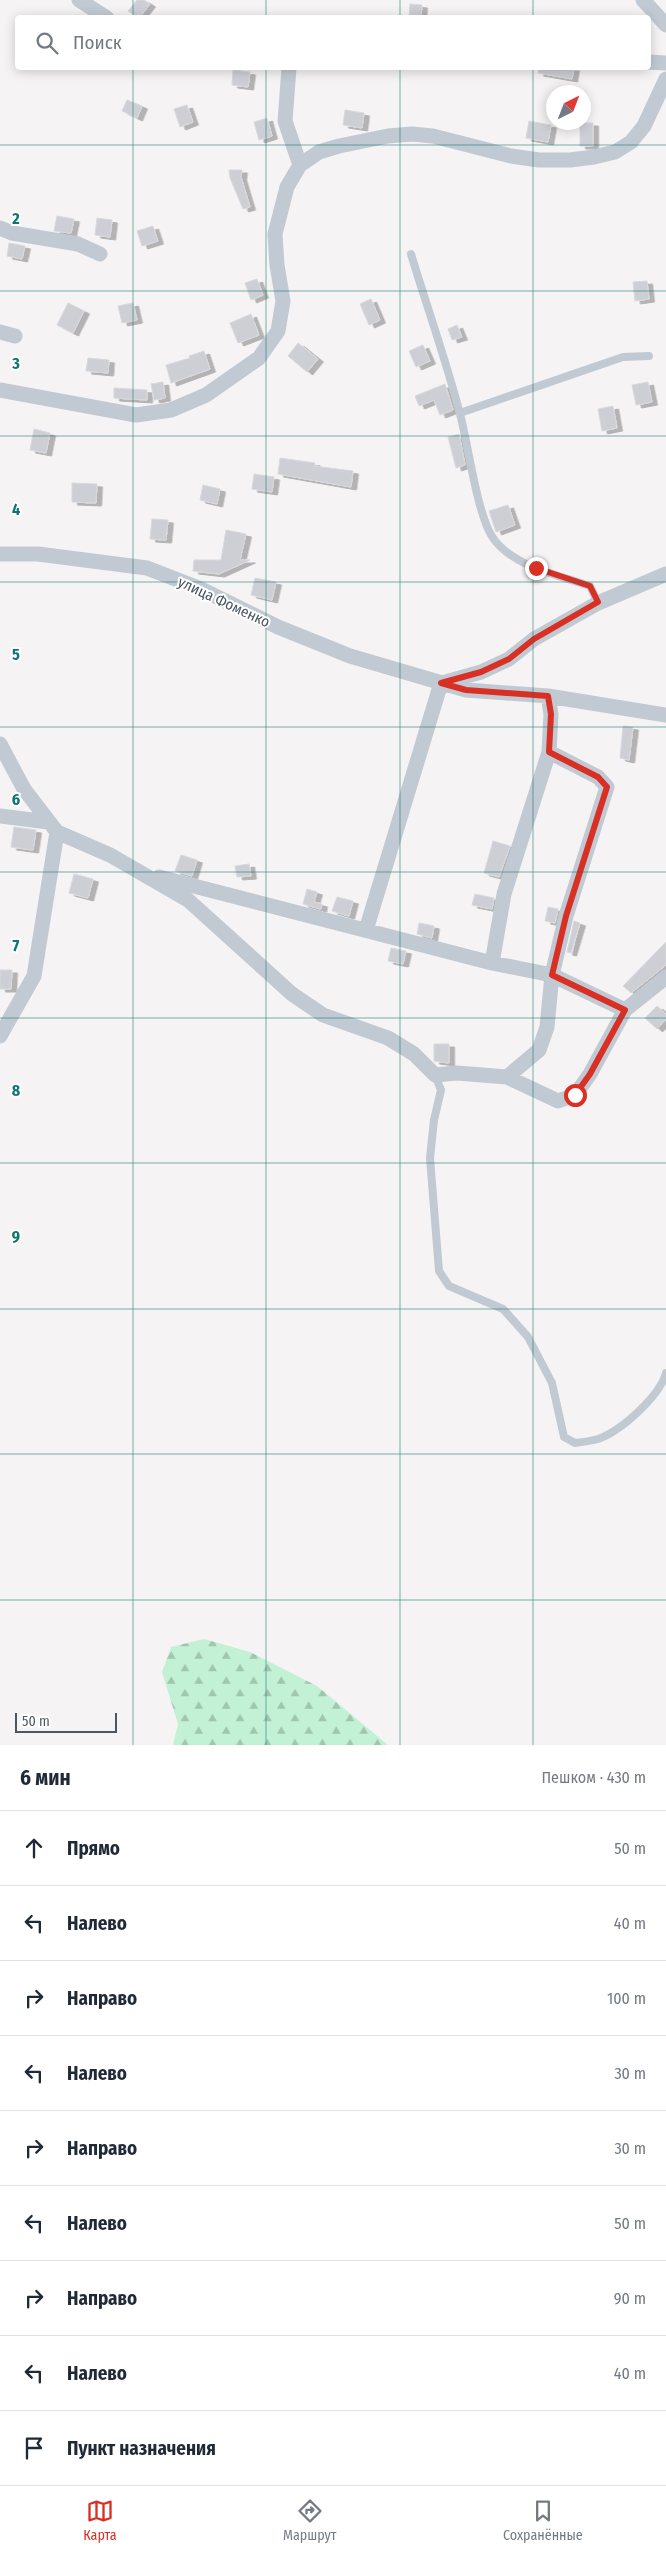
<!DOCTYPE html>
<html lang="ru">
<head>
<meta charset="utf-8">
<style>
  :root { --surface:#fff; --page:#f6f6f7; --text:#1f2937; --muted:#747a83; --line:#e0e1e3; --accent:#d93025 }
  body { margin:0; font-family:"Fira Sans Condensed",sans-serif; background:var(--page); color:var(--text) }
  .compass { position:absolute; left:546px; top:85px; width:45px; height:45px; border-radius:50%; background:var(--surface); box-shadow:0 2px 12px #0003; rotate:42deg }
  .scale { position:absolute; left:15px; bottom:12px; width:102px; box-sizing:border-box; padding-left:5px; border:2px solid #4a5661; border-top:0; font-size:14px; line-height:18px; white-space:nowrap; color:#4a5661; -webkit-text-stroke:4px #fff; paint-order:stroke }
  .stop { position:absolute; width:15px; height:15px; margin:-11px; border:4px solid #d93025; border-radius:50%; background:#fff }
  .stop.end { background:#d93025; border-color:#fff; box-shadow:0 1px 5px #0008 }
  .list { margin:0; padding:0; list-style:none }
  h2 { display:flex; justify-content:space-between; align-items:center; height:65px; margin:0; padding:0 20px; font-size:21px }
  h2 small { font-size:16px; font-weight:400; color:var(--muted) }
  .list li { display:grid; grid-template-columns:32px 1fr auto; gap:15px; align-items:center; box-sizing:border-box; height:75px; padding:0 20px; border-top:1px solid var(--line) }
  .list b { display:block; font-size:19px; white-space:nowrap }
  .list em { font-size:16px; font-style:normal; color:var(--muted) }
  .icon { flex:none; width:28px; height:28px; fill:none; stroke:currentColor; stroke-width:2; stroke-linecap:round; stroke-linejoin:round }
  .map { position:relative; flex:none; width:666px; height:1745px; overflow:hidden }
  .search { position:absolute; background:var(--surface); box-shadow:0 2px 12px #0003; left:15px; right:15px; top:15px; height:55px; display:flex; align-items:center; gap:12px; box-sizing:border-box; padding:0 18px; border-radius:5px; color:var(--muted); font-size:19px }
  .sheet { height:740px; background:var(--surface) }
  nav { display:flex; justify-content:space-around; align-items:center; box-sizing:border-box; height:70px; border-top:1px solid var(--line); background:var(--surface); font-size:14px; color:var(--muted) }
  nav a { display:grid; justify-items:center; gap:2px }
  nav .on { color:var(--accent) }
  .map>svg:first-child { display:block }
  .forest { fill:url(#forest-firs) }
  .building { fill:#cdcfd5; stroke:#d7d9de; filter:url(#shadow) }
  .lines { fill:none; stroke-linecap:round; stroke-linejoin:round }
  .service { stroke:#c1cad2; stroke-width:8 }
  .minor { stroke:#c1cad2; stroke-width:15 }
  .route { stroke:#d93025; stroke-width:6 }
  .grid { fill:none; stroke:#0f766e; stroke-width:1; stroke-opacity:0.55 }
  .labels { text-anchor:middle; stroke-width:4; stroke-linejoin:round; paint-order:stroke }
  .street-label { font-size:15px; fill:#4a5661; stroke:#fff }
  .grid-label { font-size:16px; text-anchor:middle; font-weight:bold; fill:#0f766e; stroke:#fff; stroke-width:4; stroke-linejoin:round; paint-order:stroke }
</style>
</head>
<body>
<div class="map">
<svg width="666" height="1745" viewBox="0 0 666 1745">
  <defs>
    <pattern id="forest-firs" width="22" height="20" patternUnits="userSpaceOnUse" patternTransform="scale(1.25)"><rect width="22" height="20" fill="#c3f1d5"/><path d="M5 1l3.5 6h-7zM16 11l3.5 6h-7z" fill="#a0c6b0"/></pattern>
    <filter id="shadow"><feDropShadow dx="5.5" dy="3" stdDeviation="0" flood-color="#0004"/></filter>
  </defs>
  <rect width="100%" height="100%" fill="#f5f3f3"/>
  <!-- forest -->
  <path class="forest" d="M204,1639L250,1652L317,1686L388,1745H173L178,1724L162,1672L171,1647Z"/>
  <!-- building -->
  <path class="building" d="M137,0H144L150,4L139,18L128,11Z
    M410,4L422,5L421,18L409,17Z
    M539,68H574L572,79L538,73Z
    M233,70L250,72L248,87L232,85Z
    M127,100L142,106L137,118L122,111Z
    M187,105L193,122L180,127L174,109Z
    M345,110L364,113L362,128L343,125Z
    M267,118L272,136L259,140L254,122Z
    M529,121L551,125L548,142L526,138Z
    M580,123H593V146H580Z
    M229,170H242L241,177L250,207L243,209L230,178Z
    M57,216L74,219L71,233L54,231Z
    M97,218L112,220L110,237L95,235Z
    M153,226L158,241L142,246L137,231Z
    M9,243L25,246L22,259L7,256Z
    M257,279L263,295L251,300L245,283Z
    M647,281L649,299L635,301L633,282Z
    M371,299L380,320L369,325L360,304Z
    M68,303L84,311L73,333L57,325Z
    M133,303L137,320L122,323L118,306Z
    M251,314L259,335L238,343L230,323Z
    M457,325L462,337L452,340L448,329Z
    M298,343L318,359L307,372L288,356Z
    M423,345L430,361L416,367L409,351Z
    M204,351L210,369L171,383L166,365L190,358L189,356Z
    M88,358L109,360L108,373L86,371Z
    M163,382L165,398L154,400L151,384Z
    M648,382L652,402L636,405L632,385Z
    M445,384L453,410L440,415L434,400L419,406L415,396Z
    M114,388L147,390V400L114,398Z
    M613,406L617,428L602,431L598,409Z
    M34,429L50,433L46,453L30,450Z
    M459,434L465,465L456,468L448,437Z
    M280,458L315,463L314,466L353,471L351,487L278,474Z
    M254,474L274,477L272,492L252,489Z
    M72,483L97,484L96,503L72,502Z
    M203,485L220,489L217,504L200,500Z
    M508,505L515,525L496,532L489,511Z
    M152,519L168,520L166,540L150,539Z
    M226,530L246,534L240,560H250L219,574L193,571L194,560H221Z
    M255,578L276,582L272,600L251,595Z
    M623,726L633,727L629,760L620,758Z
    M14,827L36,830L33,850L11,847Z
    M493,841L510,846L499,877L484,873Z
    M181,855L197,860L192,876L175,871Z
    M249,864L251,876L237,877L235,866Z
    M74,874L93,879L88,898L69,893Z
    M307,889L317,892L314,902L322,904L321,909L303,904Z
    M475,894L494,898L492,909L472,905Z
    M337,897L353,901L349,916L332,911Z
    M548,907L558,909L555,923L545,921Z
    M574,921L580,923L571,953L567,952Z
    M419,923L434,926L432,938L417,934Z
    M666,942V965L631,993L623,986Z
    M391,948L406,951L403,964L388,961Z
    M0,970H12L11,989H0Z
    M657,1006L666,1014V1020L657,1029L645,1018Z
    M434,1044H449V1063L434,1061Z"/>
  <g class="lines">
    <!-- service -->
    <path class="service" d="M411,254C427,307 446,360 460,414C468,443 477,515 493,538C513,567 559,575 590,586L598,603
      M460,413L623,357L649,356
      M435,1075L441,1090L434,1120L430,1158L439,1271L449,1286L503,1309L528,1337L552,1383L564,1437L575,1443C583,1442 591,1441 598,1439C621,1431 660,1396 666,1373"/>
    <!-- minor -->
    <path class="minor" d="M79,0L107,18
      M643,0L666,25
      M648,62L666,63
      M289,68L285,121L300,165
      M0,228L12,233L78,244L100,254
      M0,332L15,336
      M0,390L136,415L171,410L206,395L259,358L278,331L283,301L277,265L275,234L287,187L300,165L319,152L339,146L388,136L412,134L433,136L511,156L539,160H570L594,157L615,152L631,142L644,126L666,79
      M0,554H38L147,568L201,589L278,627L350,656L466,690L548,696L666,715
      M442,683L481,672L509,659L534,639L598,603L666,574
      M0,744L24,789L57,832L34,976L0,1036
      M0,816L48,822
      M57,832L110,855L188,900L292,994L323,1015L388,1038L414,1054L435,1075L457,1073L507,1077L558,1101L575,1095L590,1074L625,1010L666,977
      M159,877L492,963L552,975L625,1010
      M366,930L441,683
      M492,963L504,894L549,752L551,714L548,696
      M507,1077L539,1050L547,1027L552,975L566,916L607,787L598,777L549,752"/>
  </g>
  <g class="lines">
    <!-- route -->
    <path class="route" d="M536,568L590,586L598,602L534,639L509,659L481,672L441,683L466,690L548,696L551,714L549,752L598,777L607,787L566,916L552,975L625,1010L590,1074L575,1095"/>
  </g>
  <!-- grid -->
  <path class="grid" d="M133,0V18M266,0V18M400,0V18M533,0V18M133,68V1745M266,68V1745M400,68V1745M533,68V1745M0,145H666M0,291H666M0,436H666M0,582H666M0,727H666M0,872H666M0,1018H666M0,1163H666M0,1309H666M0,1454H666M0,1600H666"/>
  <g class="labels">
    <!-- street labels -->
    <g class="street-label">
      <text transform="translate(224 602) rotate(25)" y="5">улица Фоменко</text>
    </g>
  </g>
  <g class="grid-label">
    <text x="16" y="224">2</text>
    <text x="16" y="369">3</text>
    <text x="16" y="515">4</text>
    <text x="16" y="660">5</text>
    <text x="16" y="805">6</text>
    <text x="16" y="951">7</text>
    <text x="16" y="1096">8</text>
    <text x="16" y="1242">9</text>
  </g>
</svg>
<svg class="compass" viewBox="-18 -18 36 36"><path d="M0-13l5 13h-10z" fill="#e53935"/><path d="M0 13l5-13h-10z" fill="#747a83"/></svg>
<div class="scale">50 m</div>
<div class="stop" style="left:575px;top:1095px"></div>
<div class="stop end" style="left:536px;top:568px"></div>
<div class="search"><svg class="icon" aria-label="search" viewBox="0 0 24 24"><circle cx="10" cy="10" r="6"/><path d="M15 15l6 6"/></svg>Поиск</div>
</div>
<section class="sheet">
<h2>6 мин<small>Пешком · 430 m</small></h2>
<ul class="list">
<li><svg class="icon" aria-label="ahead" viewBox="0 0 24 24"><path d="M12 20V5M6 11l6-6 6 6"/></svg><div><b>Прямо</b></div><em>50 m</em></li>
<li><svg class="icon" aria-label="left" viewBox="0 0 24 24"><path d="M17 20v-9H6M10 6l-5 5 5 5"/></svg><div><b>Налево</b></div><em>40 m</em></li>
<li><svg class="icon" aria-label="right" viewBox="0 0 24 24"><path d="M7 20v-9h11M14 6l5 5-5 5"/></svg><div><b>Направо</b></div><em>100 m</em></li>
<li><svg class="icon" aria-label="left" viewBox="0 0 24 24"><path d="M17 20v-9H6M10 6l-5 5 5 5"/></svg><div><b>Налево</b></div><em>30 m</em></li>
<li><svg class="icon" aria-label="right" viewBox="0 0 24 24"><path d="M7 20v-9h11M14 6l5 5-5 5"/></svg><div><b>Направо</b></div><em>30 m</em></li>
<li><svg class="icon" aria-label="left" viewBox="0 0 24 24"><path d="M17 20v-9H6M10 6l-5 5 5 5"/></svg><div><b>Налево</b></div><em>50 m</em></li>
<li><svg class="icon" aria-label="right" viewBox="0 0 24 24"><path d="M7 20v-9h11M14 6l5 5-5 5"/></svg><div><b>Направо</b></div><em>90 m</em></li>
<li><svg class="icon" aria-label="left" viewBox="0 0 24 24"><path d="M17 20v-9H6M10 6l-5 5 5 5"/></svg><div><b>Налево</b></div><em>40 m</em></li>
<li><svg class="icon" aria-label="arrive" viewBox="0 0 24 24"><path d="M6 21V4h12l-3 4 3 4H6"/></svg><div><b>Пункт назначения</b></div></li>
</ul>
</section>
<nav>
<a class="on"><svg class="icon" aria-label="map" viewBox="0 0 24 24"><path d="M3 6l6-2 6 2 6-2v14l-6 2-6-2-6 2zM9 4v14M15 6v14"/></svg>Карта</a>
<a><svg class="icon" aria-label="directions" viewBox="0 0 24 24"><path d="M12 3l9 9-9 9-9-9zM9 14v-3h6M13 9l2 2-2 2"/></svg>Маршрут</a>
<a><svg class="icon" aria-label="saved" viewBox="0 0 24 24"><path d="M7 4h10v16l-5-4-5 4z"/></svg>Сохранённые</a>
</nav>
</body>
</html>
